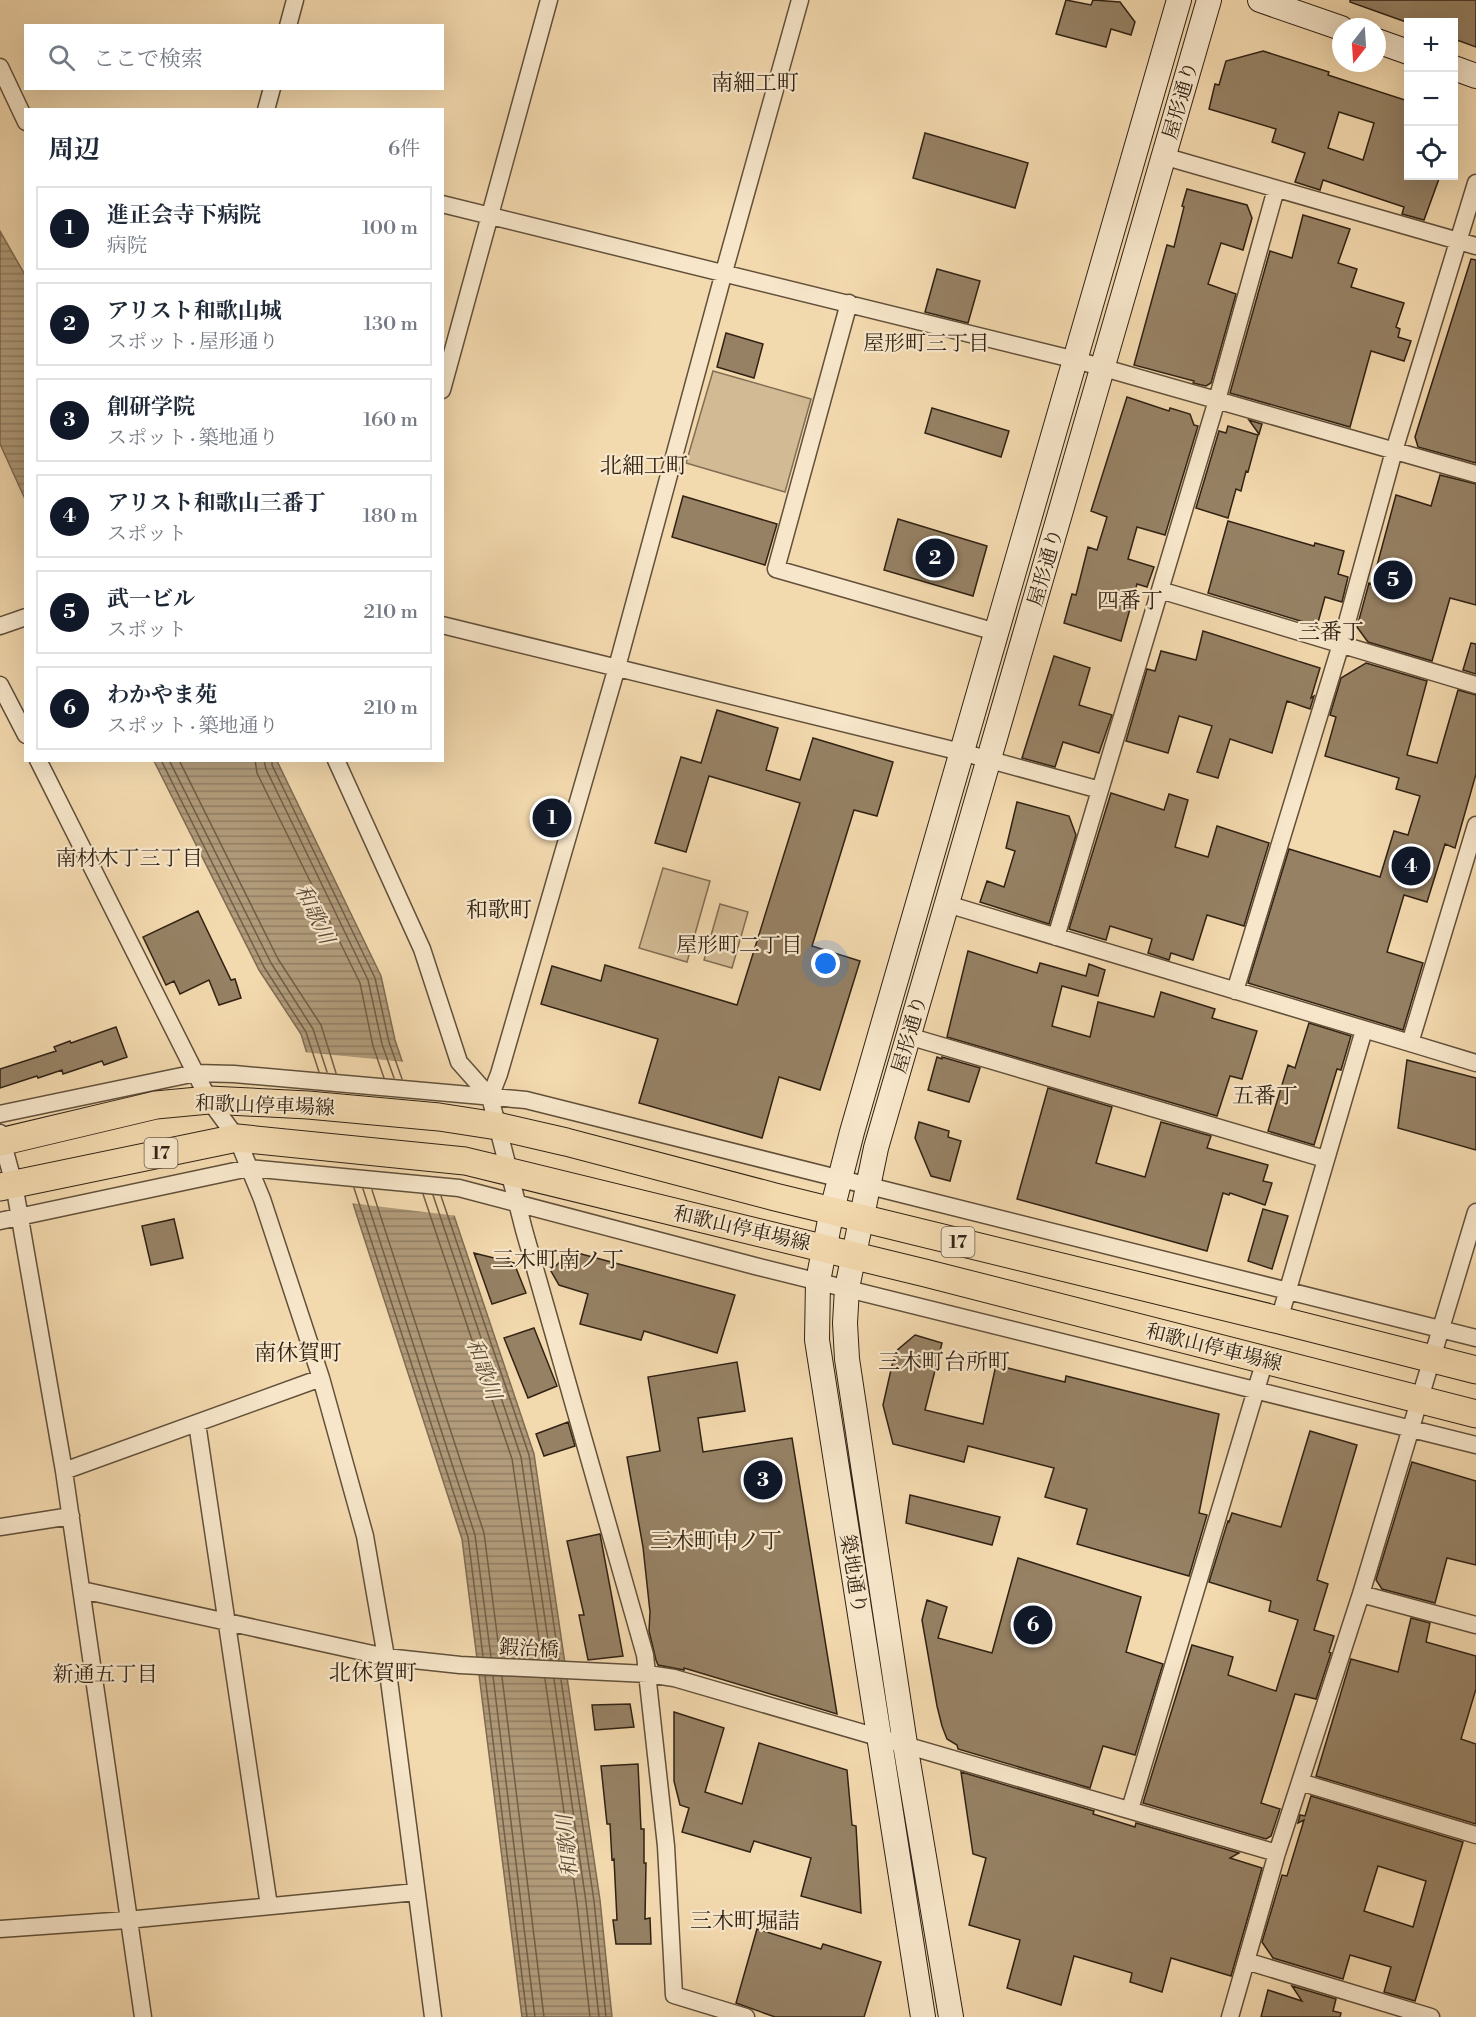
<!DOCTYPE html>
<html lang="ja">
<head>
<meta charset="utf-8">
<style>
  :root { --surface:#fff; --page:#f2f2f3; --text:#1f2937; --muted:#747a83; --line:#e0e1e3; --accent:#111827 }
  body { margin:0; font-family:"Libre Bodoni","Noto Serif JP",serif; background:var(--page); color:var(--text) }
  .controls { position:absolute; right:18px; top:18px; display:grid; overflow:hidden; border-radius:0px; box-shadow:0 6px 24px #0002 }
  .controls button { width:54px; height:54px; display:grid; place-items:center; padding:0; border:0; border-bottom:2px solid var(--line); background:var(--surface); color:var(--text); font:30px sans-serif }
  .compass { position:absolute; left:1332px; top:18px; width:54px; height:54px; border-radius:50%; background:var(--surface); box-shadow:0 6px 24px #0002; rotate:197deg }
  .you { position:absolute; left:826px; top:964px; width:21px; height:21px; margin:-15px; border:4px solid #fff; border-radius:50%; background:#1a73e8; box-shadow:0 0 0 9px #1a73e833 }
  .badge { display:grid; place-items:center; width:39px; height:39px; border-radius:50%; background:var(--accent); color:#fff; font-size:20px; font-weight:700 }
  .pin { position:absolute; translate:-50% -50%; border:3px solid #fff; box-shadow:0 2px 6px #0006 }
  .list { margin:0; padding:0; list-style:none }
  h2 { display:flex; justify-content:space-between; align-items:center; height:78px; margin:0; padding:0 24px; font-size:26px }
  h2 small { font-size:20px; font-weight:400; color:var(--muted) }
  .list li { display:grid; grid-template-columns:39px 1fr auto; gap:18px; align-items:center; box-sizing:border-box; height:84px; margin:0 12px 12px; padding:0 12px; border:2px solid var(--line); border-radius:0px }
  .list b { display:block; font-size:22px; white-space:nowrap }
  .list p { margin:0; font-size:20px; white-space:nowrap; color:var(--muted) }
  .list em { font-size:20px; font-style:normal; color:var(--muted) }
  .icon { flex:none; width:33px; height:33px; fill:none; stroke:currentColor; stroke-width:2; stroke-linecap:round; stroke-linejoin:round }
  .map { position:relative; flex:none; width:1476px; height:2017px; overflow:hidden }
  .search { position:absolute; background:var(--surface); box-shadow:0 6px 24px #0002; left:24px; top:24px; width:420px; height:66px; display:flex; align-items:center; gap:15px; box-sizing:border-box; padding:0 21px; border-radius:0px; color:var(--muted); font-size:22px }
  .panel { position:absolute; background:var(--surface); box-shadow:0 6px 24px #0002; left:24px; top:108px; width:420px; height:654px; border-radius:0px }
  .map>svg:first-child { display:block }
  .grass { fill:#d2ba94; stroke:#826e54; stroke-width:1.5 }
  .water { fill:url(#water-rules); stroke:#7e6b51; stroke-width:1.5 }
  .pier { fill:#f3d9ae }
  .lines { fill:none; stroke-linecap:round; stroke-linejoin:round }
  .shore { stroke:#715e47; stroke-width:1.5 }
  .building { fill:#968164; stroke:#312214; stroke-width:1.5; fill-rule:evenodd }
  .street-casing { stroke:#62503a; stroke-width:19 }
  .secondary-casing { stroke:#312214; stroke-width:26 }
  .primary-casing { stroke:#312214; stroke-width:29 }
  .street { stroke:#f7e6ca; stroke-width:16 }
  .secondary { stroke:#f7e6ca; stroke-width:24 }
  .primary { stroke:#f3d9ae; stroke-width:27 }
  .labels { text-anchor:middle; stroke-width:4.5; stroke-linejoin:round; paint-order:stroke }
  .shield { fill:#f7e6ca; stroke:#6c5d4b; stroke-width:1.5 }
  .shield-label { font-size:18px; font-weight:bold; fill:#312214 }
  .street-label { font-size:20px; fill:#312214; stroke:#f7e6ca }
  .neighbourhood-label { font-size:21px; fill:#312214; stroke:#f7e6ca }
  .water-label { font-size:21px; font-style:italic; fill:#5e4c38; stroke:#f7e6ca }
  .quarter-label { font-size:22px; fill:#312214; stroke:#f7e6ca }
</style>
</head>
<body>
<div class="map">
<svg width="1476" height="2017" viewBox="0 0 1476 2017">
  <defs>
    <pattern id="water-rules" width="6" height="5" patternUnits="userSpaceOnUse" patternTransform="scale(1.5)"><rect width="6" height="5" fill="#b19b7a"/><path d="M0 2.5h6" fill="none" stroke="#917e63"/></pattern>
  </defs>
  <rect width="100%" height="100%" fill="#f3d9ae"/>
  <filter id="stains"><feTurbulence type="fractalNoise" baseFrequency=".00333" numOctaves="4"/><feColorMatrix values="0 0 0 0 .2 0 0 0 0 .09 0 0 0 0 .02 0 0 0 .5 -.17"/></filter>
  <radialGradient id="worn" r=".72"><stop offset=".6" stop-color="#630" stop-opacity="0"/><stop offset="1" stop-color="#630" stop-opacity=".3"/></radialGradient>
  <!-- grass -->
  <path class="grass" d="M713,371L811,399L785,492L686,463Z
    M663,868L710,881L687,962L639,948Z
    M720,904L748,912L732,968L704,960Z"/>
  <!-- water -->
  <path class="water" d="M0,231L25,275V499L0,444Z
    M154,761H277L381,976L395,1040L534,1454L600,1900L612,2017H522L462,1539L357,1216L301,1034L259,970Z"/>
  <!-- pier -->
  <path class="pier" d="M303,1052L406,1062L458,1216L350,1203Z"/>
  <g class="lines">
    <!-- shore -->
    <path class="shore" d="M161,760L264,967L306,1032L319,1072
      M169,760L271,963L313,1029L327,1072
      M179,760L278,959L321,1025L336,1073
      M255,760L257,773L360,983L373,1046L384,1078
      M264,760L266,769L368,980L382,1044L394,1078
      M272,760V765L375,978L389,1042L402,1079
      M354,1188L468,1537L483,1656
      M363,1189L475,1535L491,1657
      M372,1190L484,1533L500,1657
      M423,1194L512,1459L542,1659
      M433,1195L521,1457L551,1660
      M441,1196L529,1455L559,1660
      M485,1676L527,2017
      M493,1676L535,2017
      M502,1677L544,2017
      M545,1679L577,1903L590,2017
      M554,1679L586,1902L599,2017
      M561,1680L594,1901L606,2017"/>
  </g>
  <!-- building -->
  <path class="building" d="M1066,0L1091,5L1093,0L1120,2L1135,22L1131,35L1111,29L1106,47L1056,34Z
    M1350,0H1476V47L1454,39V22H1406L1350,2Z
    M1263,51L1329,72L1328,75L1408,101V176H1440L1424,220L1402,214L1404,207L1323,180L1320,190L1295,182L1305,153L1272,142L1276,129L1209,109L1215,84L1219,85L1226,61ZM1339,112L1374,123L1363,160L1328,148Z
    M925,133L1028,163L1015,208L913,178Z
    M1187,189L1247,205L1252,218L1243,250L1221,243L1208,284L1236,294L1211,383L1206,386L1193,383L1194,381L1134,365L1167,245L1174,247L1184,207L1182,206Z
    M1303,215L1350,229L1338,263L1357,269L1351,287L1404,303L1396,327L1400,329L1398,337L1411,341L1404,361L1371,351L1350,427L1230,393L1270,251L1292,258Z
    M1471,259L1476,260V463L1418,447L1415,437Z
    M937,269L980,281L968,323L925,312Z
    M726,333L763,344L754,378L717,367Z
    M1127,397L1169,411L1170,408L1190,414L1194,425L1198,426L1165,535L1137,527L1128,559L1154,567L1147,587L1137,584L1121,641L1064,623L1072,594L1076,595L1088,547L1097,550L1107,517L1091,511Z
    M932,408L1009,431L1001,457L925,433Z
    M1249,420L1262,424L1259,434Z
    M1228,426L1258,435L1248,472L1246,471L1241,491L1236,489L1228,518L1196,508L1219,431L1226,433Z
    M1440,475L1476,484V605L1450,598L1432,661L1368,642L1357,627L1369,583L1372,584L1396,495L1431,506Z
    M683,496L777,524L765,565L672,537Z
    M898,519L987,546L973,596L884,570Z
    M1228,521L1314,546L1315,543L1344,551L1338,574L1348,577L1342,602L1325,597L1317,626L1208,593Z
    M1203,631L1320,668L1311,698L1314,696L1310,709L1287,701L1272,753L1230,739L1218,778L1197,772L1212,726L1179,716L1168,753L1126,741L1147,669L1155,671L1161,651L1196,660Z
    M1471,643L1476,644V674L1463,670Z
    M1054,656L1090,668L1079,705L1112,715L1099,753L1063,742L1055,767L1022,758Z
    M1366,663L1427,681L1407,755L1437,763L1458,690L1476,695V774L1455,848L1445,844L1427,902L1404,895L1387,952L1423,963L1403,1030L1248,983L1289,849L1380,877L1394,831L1408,835L1420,796L1396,789L1399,778L1325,756L1336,717L1330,715L1341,678Z
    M717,710L778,728L766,770L800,780L813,738L893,762L877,816L854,810L812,946L860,961L820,1090L779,1077L762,1138L639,1103L658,1039L541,1004L552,966L601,981L605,965L737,1005L800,803L709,776L686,852L655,843L681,757L701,763Z
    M1111,793L1164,810L1169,794L1188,800L1175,847L1208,857L1217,826L1269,843L1244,926L1207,915L1193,960L1171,953L1169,960L1148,953L1152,939L1110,926L1106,940L1069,929Z
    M1017,802L1069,816L1076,835L1049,924L980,902L987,881L1004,887L1015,851L1006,848Z
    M198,911L231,980L235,979L241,998L219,1005L209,980L180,994L174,981L166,985L143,937Z
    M968,951L1037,973L1040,963L1086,976L1089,964L1105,970L1098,996L1062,986L1052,1026L1090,1037L1098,1002L1154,1017L1161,992L1215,1009L1212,1018L1257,1031L1242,1079L1230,1076L1217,1116L947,1037Z
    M1309,1023L1351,1036L1341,1070L1337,1069L1314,1145L1268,1131L1288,1065L1295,1068Z
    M116,1027L127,1057L104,1065L102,1061L63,1074L62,1070L38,1078L37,1076L0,1088V1069L56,1051L54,1047L70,1041L71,1043Z
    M937,1057L942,1059V1057L980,1068L969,1102L928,1090Z
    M1407,1060L1476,1078V1150L1398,1128Z
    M1048,1088L1112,1107L1096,1163L1145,1177L1161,1122L1211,1136L1207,1148L1268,1165L1263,1181L1272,1183L1265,1205L1230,1193L1229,1195L1223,1193L1207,1251L1017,1199Z
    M919,1122L949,1131L948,1137L961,1141L950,1181L931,1176L915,1138Z
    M1263,1209L1288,1216L1272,1269L1248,1261Z
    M174,1219L183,1258L151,1265L142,1226Z
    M570,1251L735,1295L717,1353L644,1331L641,1340L580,1324L588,1294L559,1285L551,1271Z
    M474,1253L514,1263L526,1293L492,1304Z
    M534,1328L557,1386L528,1398L504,1338Z
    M915,1335L942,1343L925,1410L983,1424L996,1365L1065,1382L1066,1376L1219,1414L1199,1513L1207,1515L1189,1576L1077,1544L1087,1509L1045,1497L1054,1468L968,1446L964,1462L893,1444L883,1405L895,1352Z
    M737,1362L745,1411L698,1418L703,1452L792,1438L837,1714L684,1668V1670L658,1665L656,1660L649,1631L650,1612L643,1547L627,1457L660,1451L648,1377Z
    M568,1422L575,1446L544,1456L536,1434Z
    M1310,1431L1357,1445L1317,1580L1328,1584L1314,1630L1334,1636L1329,1652L1331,1653L1316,1699L1295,1694L1261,1803L1280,1809L1271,1836L1266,1839L1143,1803L1192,1645L1233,1657L1228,1675L1276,1691L1298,1620L1269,1611L1271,1601L1209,1582L1228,1521L1229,1522L1232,1513L1281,1527Z
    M1412,1462L1476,1481V1565L1447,1558L1435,1603L1382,1589L1376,1580Z
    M910,1495L1000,1517L992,1545L906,1523Z
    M600,1534L623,1656L588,1660L579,1615H584L567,1541Z
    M1018,1558L1141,1597L1126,1652L1163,1664L1135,1755L1103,1746L1090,1788L958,1749L957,1745L947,1739L942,1726L937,1706L922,1620L927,1600L947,1607L938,1638L992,1653Z
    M1411,1618L1430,1623L1426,1642L1476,1656V1689L1461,1739L1476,1744V1824L1316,1776L1351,1659L1398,1672Z
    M630,1704L634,1727L595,1730L592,1705Z
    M674,1712L724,1728L705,1792L742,1804L759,1743L847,1770L852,1825L856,1826L861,1913L801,1896L811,1858L754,1841L750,1852L682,1832L689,1808L680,1805L674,1781Z
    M638,1764L641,1829H644V1863H646L645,1919L650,1918L651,1944H616L613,1920H617L614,1859L612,1860L610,1824H607L601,1766Z
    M961,1772L1084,1808L1094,1811L1093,1814L1135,1827L1136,1823L1239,1853L1230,1858L1262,1868L1231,1976L1171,1958L1162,1992L1130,1982L1132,1973L1074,1956L1061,2005L1007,1988L1020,1940L969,1925L986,1858L973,1854Z
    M1311,1796L1463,1842L1415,2001L1384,1992L1391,1967L1350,1955L1343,1979L1273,1958L1262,1942L1282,1875L1287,1876L1304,1820L1298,1823L1300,1815L1305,1816ZM1378,1866L1426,1881L1413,1927L1364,1911Z
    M757,1929L821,1949L823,1944L881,1962L864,2017H775L736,2003Z
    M1292,1986L1336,1999L1333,2011L1341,2013L1340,2017H1261L1268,1990L1302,2001Z"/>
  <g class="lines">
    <defs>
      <path id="street" d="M288,26L295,0
        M0,67L26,122
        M266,110L272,88
        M1163,156L1476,246
        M442,204L1076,360L1476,474
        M849,303L776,569L996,632
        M442,390L549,0
        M1160,590L1476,685
        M442,625L961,752L1100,790
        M0,626L26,617
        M0,685L26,735
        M38,760L209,1100L237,1138L262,1199L321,1378L365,1536L386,1657L433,2017
        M336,760L422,949L459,1062L490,1097L524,1230L645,1655L666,1846L674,1995L746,2017
        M1476,825L1410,1043L1476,1063
        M947,904L1410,1043
        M1056,937L1217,400L1276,189
        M1235,991L1341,644L1394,451L1476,183
        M908,1036L1325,1159
        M490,1097L499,1074L617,667L724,272L800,0
        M0,1114L196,1073L234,1074L526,1100L1476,1338
        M0,1133L14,1184L64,1471L143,2017
        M0,1221L249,1168L459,1188L755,1266L1476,1445
        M1279,1320L1364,1030
        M197,1423L269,1906
        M64,1471L321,1378
        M0,1527L71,1516
        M82,1590L386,1657L460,1665L648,1674L674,1678L1277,1853
        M1361,1594L1476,1625
        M1300,1782L1476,1835
        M1130,1809L1265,1360
        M0,1929L127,1920L416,1892
        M1246,1961L1431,2017
        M1230,2017L1277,1853L1361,1594L1476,1212"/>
      <path id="secondary" d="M1260,0L1341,28
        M1377,41L1408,52
        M1454,68L1476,76
        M923,2017L817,1340L818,1281L832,1210L852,1132L1179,0
        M951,2017L905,1744L847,1359L845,1323L847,1288L876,1148L1209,0"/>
      <path id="primary" d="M0,1142L156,1105L209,1100L308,1105L439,1117L497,1126L566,1142L775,1197L1279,1320L1476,1370
        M0,1187L237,1138L465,1161L925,1273L1476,1414"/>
    </defs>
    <!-- street casing -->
    <use href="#street" class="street-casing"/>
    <!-- secondary casing -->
    <use href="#secondary" class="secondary-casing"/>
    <!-- primary casing -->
    <use href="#primary" class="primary-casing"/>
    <!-- street -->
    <use href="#street" class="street"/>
    <!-- secondary -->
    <use href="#secondary" class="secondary"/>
    <!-- primary -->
    <use href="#primary" class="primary"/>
  </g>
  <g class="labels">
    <!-- shield labels -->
    <g class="shield">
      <rect x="144.5" y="1138" width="33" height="30" rx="4.5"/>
      <rect x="941.5" y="1227" width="33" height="30" rx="4.5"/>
    </g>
    <g class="shield-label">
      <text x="161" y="1159">17</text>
      <text x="958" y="1248">17</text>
    </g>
    <!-- street labels -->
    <g class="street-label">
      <text transform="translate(1180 100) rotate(-74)" y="7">屋形通り</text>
      <text transform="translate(1045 567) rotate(-74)" y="7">屋形通り</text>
      <text transform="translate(909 1034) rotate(-74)" y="7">屋形通り</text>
      <text transform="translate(265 1105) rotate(2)" y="7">和歌山停車場線</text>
      <text transform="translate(742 1228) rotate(13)" y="7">和歌山停車場線</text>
      <text transform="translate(1214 1347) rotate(14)" y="7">和歌山停車場線</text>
      <text transform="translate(854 1574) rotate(81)" y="7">築地通り</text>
      <text transform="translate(529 1648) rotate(3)" y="7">鍜治橋</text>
    </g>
    <!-- neighbourhood labels -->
    <g class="neighbourhood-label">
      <text x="926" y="350">屋形町三丁目</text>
      <text x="129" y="865">南材木丁三丁目</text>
      <text x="739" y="952">屋形町二丁目</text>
      <text x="105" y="1681">新通五丁目</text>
    </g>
    <!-- water labels -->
    <g class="water-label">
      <text transform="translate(315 914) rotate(65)" y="7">和歌川</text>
      <text transform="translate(484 1369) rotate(70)" y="7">和歌川</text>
      <text transform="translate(567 1846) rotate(-95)" y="7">和歌川</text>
    </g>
    <!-- quarter labels -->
    <g class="quarter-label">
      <text x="755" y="90">南細工町</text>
      <text x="644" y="473">北細工町</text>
      <text x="1130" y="608">四番丁</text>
      <text x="1331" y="639">三番丁</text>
      <text x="499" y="917">和歌町</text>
      <text x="1265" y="1103">五番丁</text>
      <text x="558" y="1267">三木町南ノ丁</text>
      <text x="298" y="1360">南休賀町</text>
      <text x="944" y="1369">三木町台所町</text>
      <text x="716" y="1548">三木町中ノ丁</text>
      <text x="373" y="1680">北休賀町</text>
      <text x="745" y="1928">三木町堀詰</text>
    </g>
  </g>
  <rect width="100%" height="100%" filter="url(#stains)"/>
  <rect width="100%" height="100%" fill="url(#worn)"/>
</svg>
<div class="controls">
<button>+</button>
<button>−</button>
<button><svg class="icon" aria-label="locate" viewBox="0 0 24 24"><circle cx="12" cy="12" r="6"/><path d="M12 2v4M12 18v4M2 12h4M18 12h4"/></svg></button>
</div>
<svg class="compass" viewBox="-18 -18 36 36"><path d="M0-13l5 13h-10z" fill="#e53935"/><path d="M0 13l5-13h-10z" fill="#747a83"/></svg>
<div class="you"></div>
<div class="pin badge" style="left:552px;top:818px">1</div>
<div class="pin badge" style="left:935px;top:558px">2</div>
<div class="pin badge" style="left:763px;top:1480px">3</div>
<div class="pin badge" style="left:1411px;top:866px">4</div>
<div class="pin badge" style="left:1393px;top:580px">5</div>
<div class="pin badge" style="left:1033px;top:1625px">6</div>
<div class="search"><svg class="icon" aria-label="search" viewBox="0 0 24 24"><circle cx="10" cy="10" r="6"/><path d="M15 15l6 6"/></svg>ここで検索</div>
<section class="panel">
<h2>周辺<small>6件</small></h2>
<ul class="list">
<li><span class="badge">1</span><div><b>進正会寺下病院</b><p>病院</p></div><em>100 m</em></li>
<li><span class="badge">2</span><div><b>アリスト和歌山城</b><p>スポット · 屋形通り</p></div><em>130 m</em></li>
<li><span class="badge">3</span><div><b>創研学院</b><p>スポット · 築地通り</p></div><em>160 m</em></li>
<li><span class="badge">4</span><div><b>アリスト和歌山三番丁</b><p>スポット</p></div><em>180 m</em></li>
<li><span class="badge">5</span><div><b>武一ビル</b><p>スポット</p></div><em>210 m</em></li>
<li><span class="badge">6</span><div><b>わかやま苑</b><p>スポット · 築地通り</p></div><em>210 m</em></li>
</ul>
</section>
</div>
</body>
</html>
